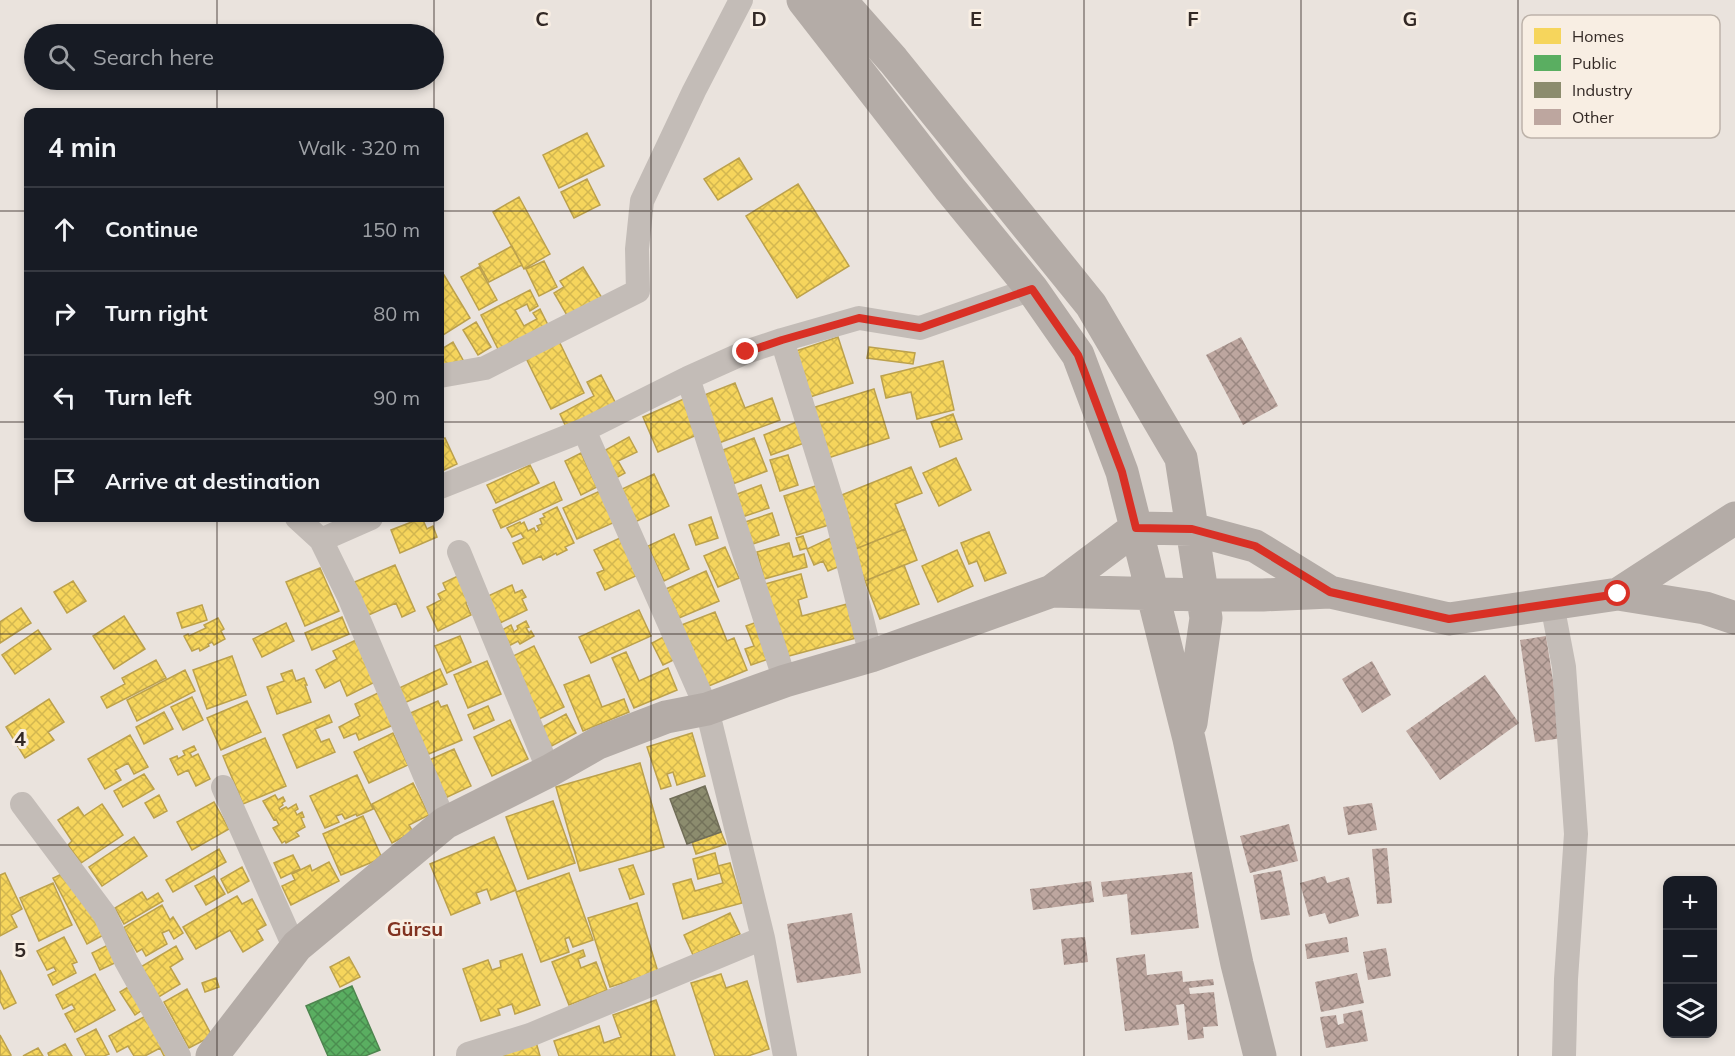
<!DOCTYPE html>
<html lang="en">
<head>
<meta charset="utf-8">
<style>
  :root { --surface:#171b24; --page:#20242c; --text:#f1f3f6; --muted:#9ea1a6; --line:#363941 }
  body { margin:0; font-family:Mulish,sans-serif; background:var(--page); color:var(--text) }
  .controls { position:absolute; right:18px; bottom:18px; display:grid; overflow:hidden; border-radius:12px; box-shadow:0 3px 9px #0003 }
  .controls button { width:54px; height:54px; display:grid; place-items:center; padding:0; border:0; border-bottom:2px solid var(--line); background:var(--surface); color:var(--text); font:30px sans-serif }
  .stop { position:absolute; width:18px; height:18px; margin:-14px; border:4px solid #d93025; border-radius:50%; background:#fff }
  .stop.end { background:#d93025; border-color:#fff; box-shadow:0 2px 6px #0008 }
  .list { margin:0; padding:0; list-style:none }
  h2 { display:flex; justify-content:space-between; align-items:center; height:78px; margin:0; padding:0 24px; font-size:26px }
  h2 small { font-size:20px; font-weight:400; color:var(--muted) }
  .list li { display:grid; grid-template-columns:39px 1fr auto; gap:18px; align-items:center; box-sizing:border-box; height:84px; padding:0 24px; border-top:2px solid var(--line) }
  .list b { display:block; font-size:22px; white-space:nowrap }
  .list em { font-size:20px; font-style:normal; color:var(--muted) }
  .icon { flex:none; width:33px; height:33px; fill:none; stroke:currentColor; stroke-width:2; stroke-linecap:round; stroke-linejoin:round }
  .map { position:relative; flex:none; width:1735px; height:1056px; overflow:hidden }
  .search { position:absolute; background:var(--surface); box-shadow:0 3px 9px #0003; left:24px; top:24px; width:420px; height:66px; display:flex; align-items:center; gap:15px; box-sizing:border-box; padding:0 21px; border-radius:33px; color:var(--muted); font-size:22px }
  .panel { position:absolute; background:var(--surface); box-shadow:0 3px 9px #0003; left:24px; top:108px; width:420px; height:414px; border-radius:12px }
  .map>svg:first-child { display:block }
  .homes { fill:url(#homes-cross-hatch); stroke:#bca14c; stroke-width:1.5 }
  .public { fill:url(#public-cross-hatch); stroke:#4e864f; stroke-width:1.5 }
  .industry { fill:url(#industry-cross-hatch); stroke:#716e58; stroke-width:1.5 }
  .building { fill:url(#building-cross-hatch) }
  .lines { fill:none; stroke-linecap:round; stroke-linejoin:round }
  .street { stroke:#c3bcb7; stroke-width:24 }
  .secondary { stroke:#b4aca7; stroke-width:33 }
  .route { stroke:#d93025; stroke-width:8 }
  .grid { fill:none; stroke:#332925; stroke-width:1.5; stroke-opacity:0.55 }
  .labels { text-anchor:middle; stroke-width:6; stroke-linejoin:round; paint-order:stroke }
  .quarter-label { font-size:20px; font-weight:bold; fill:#813220; stroke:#f8eee3 }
  .key { fill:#f8eee3; stroke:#bdb3aa; stroke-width:1.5 }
  .key-label { font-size:16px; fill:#332925 }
  .grid-label { font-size:20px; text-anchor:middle; font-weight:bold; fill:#332925; stroke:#f8eee3; stroke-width:6; stroke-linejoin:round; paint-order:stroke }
</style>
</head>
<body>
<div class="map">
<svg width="1735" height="1056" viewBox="0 0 1735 1056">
  <defs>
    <pattern id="homes-cross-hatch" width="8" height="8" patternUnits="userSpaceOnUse" patternTransform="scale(1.5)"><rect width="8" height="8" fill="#f6d55c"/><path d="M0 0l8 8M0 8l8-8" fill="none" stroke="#d3b750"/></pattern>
    <pattern id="public-cross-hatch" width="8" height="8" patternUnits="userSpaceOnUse" patternTransform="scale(1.5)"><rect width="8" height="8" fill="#5aae61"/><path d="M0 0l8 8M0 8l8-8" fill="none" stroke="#4b8e50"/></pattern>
    <pattern id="industry-cross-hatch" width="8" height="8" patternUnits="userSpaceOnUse" patternTransform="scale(1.5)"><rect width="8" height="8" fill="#8c8c6e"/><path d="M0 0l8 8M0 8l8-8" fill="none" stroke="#73725a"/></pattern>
    <pattern id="building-cross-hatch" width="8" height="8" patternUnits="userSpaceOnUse" patternTransform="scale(1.5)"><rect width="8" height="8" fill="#bda69f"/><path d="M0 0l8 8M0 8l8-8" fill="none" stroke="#9a8781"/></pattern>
  </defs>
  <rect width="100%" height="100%" fill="#eae3dd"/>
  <!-- homes -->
  <path class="homes" d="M587,133L604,166L559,188L543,155Z
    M739,158L752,179L718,200L704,179Z
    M587,179L600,205L574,218L561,192Z
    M798,184L849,266L797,298L746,216Z
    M519,197L550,254L524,269L493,212Z
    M512,246L522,265L489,282L479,264Z
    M544,261L557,287L539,296L526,269Z
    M479,267L497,300L479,310L461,277Z
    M583,267L602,298L568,317L554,293L564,287L560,281Z
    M444,275L470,318L440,337V278Z
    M530,290L538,306L530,311L527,304L515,310L524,326L537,319L533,313L540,309L550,329L501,355L481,315Z
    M476,322L491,347L478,355L463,330Z
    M557,337L584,393L551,409L524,354Z
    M838,337L853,383L810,397L796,351Z
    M453,342L463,360L444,371L440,362V350Z
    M869,347L915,353L913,364L867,358Z
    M943,361L954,410L917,419L911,392L886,398L881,376Z
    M601,375L616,404L567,429L560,414L594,396L587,382Z
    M735,383L745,408L772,398L780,420L719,443L702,396Z
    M874,389L889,438L828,458L812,408Z
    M686,398L701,433L658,452L643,417Z
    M953,414L962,439L940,447L931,422Z
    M799,421L807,442L771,455L764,435Z
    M629,437L637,452L618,461L625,473L616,478L602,452Z
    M445,438L457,464L440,472V440Z
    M754,438L767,471L730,485L718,452Z
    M581,453L597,487L581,495L565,461Z
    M788,455L798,485L780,491L770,460Z
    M956,458L971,490L939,506L923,473Z
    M530,465L539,483L496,503L487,485Z
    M911,467L922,493L895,504L905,529L853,550L832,499Z
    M654,474L669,506L635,522L620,490Z
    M554,482L562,500L501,528L493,510Z
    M822,484L835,523L797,535L784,496Z
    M761,485L769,508L739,518L732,496Z
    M600,491L615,522L577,539L563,508Z
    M557,507L574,543L565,547L567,550L557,555L556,553L543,560L541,556L523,564L513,543L524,538L521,533L512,537L507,528L520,522L521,524L524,522L528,531L534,528L536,532L539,530L537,526L542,524L540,519L545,517L543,514Z
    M772,513L779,535L747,546L739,524Z
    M711,517L718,538L696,545L689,525Z
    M422,518L427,529L433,526L437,537L400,553L391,530Z
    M905,529L917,560L865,581L853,550Z
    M989,532L1006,573L985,581L977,561L969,564L961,543Z
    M674,534L689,569L664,581L648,546Z
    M803,536L807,548L800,550L796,538Z
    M833,537L845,564L828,571L823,561L814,565L807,549Z
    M620,538L638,575L605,590L597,573L604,570L594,550Z
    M789,543L793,557L804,554L807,567L764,579L757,552Z
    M725,547L739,578L718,587L704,556Z
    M957,550L973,586L938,602L922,566Z
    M395,565L415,611L402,617L396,603L364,617L350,584Z
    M904,565L919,604L880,619L865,581Z
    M320,568L339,611L305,626L286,582Z
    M706,571L719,601L679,618L666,589Z
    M801,574L807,597L798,600L802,616L851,603L860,637L785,657L765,584Z
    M460,575L472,600L466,603L471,615L438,631L427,607L441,600L438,594L446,590L443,583Z
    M73,581L86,601L67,613L54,592Z
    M512,585L515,593L522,590L526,597L522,599L527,610L500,623L488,596Z
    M202,605L207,620L182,628L177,613Z
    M21,608L31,623L0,643V622Z
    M639,610L651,636L591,663L579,637Z
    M715,612L727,641L734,638L747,670L704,688L679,626Z
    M124,616L145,649L114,669L93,636Z
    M342,617L349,634L312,650L305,633Z
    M218,618L224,629L221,631L225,639L214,645L212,642L208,644L209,646L200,651L199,648L192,651L184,636L188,634L189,636L206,628L204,625Z
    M526,621L529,627L526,628L529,633L531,631L534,636L520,644L518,641L507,647L502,630L511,625L514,632L518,629L517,626Z
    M760,621L774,657L751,665L745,649L754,646L746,626Z
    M286,623L294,641L262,657L253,639Z
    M38,630L51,649L15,674L2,655Z
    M671,633L682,656L663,665L652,643Z
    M460,636L471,662L447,673L435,646Z
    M360,638L381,679L347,696L340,680L325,688L316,670L337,659L333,651Z
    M534,646L564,707L537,720L507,659Z
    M626,652L639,681L668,668L677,690L634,708L612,658Z
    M232,656L246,695L207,709L193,670Z
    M156,660L166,678L107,708L101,697L125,684L122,678Z
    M487,661L501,694L468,708L454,675Z
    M440,669L447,684L404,703L397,689Z
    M185,670L195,691L137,721L127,700Z
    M292,670L296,681L304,678L307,685H305L311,702L277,714L267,687L284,681L281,674Z
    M589,675L602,707L624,699L629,712L583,731L564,685Z
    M378,693L393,725L359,740L356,733L344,738L339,727L360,716L355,704Z
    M192,697L203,720L183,730L171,707Z
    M49,699L64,722L48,732L54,740L25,758L6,727Z
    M247,701L261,732L221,750L207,718Z
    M438,701L441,707L447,705L462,740L424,756L406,715Z
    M488,706L494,720L474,729L468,715Z
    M164,712L173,729L144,744L136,727Z
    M566,714L576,733L546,749L537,730Z
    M329,715L332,722L315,729L321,742L329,739L335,752L297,768L283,735Z
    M510,720L528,759L492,776L474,737Z
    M393,733L408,765L369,783L354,752Z
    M692,733L705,776L677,785L673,772L667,774L671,786L661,789L647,747Z
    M130,735L148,767L134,774L128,763L115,770L121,780L105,789L88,759Z
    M265,738L286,786L243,804L223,756Z
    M194,746L196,750L190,753L192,757L198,754L210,779L196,786L188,770L178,775L170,759L177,756L178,759L185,755L183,751Z
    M454,749L471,786L441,800L425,762Z
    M640,763L664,847L580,871L556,787Z
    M144,774L154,789L123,807L114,791Z
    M357,775L373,809L357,816L356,814L345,819L342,814L336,816L339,822L325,828L310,796Z
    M413,783L429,815L409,825L413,832L392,843L372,804Z
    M159,795L167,811L154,818L145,803Z
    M275,795L278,800L283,797L285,801L282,803L283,805L279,808L280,810L286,807L288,809L296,804L298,809L295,811L297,815L302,812L304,817L301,818L305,827L296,832L299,836L286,843L285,841L282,843L273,828L279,825L276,819L274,820L263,801Z
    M553,801L575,863L528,879L506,817Z
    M214,802L229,829L192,850L177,822Z
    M102,804L123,835L81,863L68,845L72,841L58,820L78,807L84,816Z
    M363,816L382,858L341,875L323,834Z
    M721,832L726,844L696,854L692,842Z
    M134,837L147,856L102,886L89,867Z
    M494,837L516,890L491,900L487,889L476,893L480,903L451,915L430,864Z
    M219,849L226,862L173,892L166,880Z
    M715,853L720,873L698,879L693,859Z
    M293,855L300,869L281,878L274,863Z
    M329,862L339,881L291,905L282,886L295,880L292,874L310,865L312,871Z
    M730,863L742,903L683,919L673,884L691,879L695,891L723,883L718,866Z
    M633,865L644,894L630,899L619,869Z
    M242,867L249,881L228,893L221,879Z
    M5,873L22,909L11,915L17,927L0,936V875Z
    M64,873L109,932L87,944L53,878Z
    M569,873L593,940L573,947L569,937L565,939L569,952L541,962L516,892Z
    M214,876L225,894L206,905L195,886Z
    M53,883L72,925L39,941L20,898Z
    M142,892L147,900L158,893L163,901L124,924L115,908Z
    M237,896L242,904L252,899L266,925L257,930L263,940L243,952L230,930L196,949L183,927Z
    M637,903L658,972L610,987L588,918Z
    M162,905L170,920L173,917L183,933L174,939L169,930L162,933L167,944L146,956L142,949L137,952L123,928Z
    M730,913L740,934L693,955L684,935Z
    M64,937L77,962L72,964L76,973L53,985L48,975L56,971L54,967L47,970L37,951Z
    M110,944L119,961L100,970L92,953Z
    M176,946L183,959L170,967L180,984L157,998L139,968Z
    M583,950L585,956L578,959L581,968L596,962L607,990L569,1005L552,962Z
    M522,954L540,1005L515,1014L512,1004L498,1009L500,1015L481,1021L463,969L488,960L492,970L501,967L500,961Z
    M349,957L360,977L340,987L330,967Z
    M0,970L16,1003L4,1009L0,1001Z
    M95,974L115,1010L75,1032L65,1014L75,1009L72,1004L63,1009L56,995Z
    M721,974L726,988L747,981L769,1049L748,1056H715L691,983Z
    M216,978L219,987L205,992L202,983Z
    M133,984L148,1006L135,1015L120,992Z
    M187,989L212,1036L189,1048L164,1002Z
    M656,1000L675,1056H559L554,1041L599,1026L604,1043L621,1037L613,1015Z
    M151,1013L174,1056H164L160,1048L145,1056H134L128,1046L117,1052L109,1036Z
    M96,1029L109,1054L104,1056H86L77,1039Z
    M0,1035L11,1055L8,1056H0Z
    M536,1042L540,1056H494Z
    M65,1044L72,1056H49L48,1053Z
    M38,1048L43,1056H23Z"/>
  <!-- public -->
  <path class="public" d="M352,986L380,1050L365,1056H328L306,1006Z"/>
  <!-- industry -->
  <path class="industry" d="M705,786L721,832L687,844L670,799Z"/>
  <!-- building -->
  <path class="building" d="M1241,337L1278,406L1243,425L1206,355Z
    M1546,636L1562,738L1535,742L1520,640Z
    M1372,661L1391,695L1362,713L1342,679Z
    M1485,675L1519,723L1440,780L1406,731Z
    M1372,803L1377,830L1348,835L1343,807Z
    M1289,824L1298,861L1250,873L1240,836Z
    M1387,848L1392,903L1377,904L1372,849Z
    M1281,870L1290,915L1261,920L1253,875Z
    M1192,872L1199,928L1131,935L1127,894L1103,897L1101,882Z
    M1325,876L1327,883L1349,877L1359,916L1329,924L1325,913L1309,917L1300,883Z
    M1091,881L1094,902L1033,910L1030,889Z
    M852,913L861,973L797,983L787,924Z
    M1085,937L1088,962L1064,965L1061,939Z
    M1347,937L1349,952L1307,959L1305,944Z
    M1386,948L1391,976L1368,980L1363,952Z
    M1145,954L1147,975L1182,971L1183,982L1213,979L1214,985L1189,988L1190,994L1214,992L1218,1026L1203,1027L1204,1038L1188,1040L1184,1004L1176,1005L1179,1025L1125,1031L1116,958Z
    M1357,973L1364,1003L1321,1012L1315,982Z
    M1362,1010L1368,1041L1326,1048L1320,1017L1336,1015L1338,1025L1344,1023L1343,1014Z"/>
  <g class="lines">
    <!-- street -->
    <path class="street" d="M782,340L836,514L871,656
      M440,376L485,368L638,291L637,249L642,201L694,91L741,0
      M688,378L785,681
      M584,430L707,709L763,938L785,1056
      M440,487L584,430L688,378L746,352L782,340L859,318L920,328L1032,289
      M297,518L321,540L350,599L445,823
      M321,540L371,518
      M459,552L549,771
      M1552,604L1564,667L1576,834L1566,979L1564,1056
      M223,787L295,949
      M22,804L105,915L126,961L179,1056
      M468,1056V1054L530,1035L763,938"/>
    <!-- secondary -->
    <path class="secondary" d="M803,0L950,189L1032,289L1078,355L1122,472L1189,739L1237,964L1260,1056
      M840,0L893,60L1091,305L1181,458L1206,618L1191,723
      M1052,591L1202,595H1263L1330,592L1449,619L1618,594L1705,608L1735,618
      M1618,594L1735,518
      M212,1056L297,946L445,823L549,771L598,743L666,717L707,709L785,681L871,656L1052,591L1136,528L1192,529L1255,546L1330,592"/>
  </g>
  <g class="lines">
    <!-- route -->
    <path class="route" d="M746,352L782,340L859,318L920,328L1032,289L1078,355L1122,472L1136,528L1192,529L1255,546L1330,592L1449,619L1618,594"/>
  </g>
  <!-- grid -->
  <path class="grid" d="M217,0V34M434,0V112M651,0V1056M868,0V1056M1084,0V1056M1301,0V1056M1518,0V1056M217,80V112M0,211H28M440,211H1735M0,422H28M440,422H1735M217,518V1056M434,518V1056M0,634H1735M0,845H1735"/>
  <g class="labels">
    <!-- quarter labels -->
    <g class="quarter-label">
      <text x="415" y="936">Gürsu</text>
    </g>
  </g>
  <!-- legend -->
  <rect x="1522" y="15" width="198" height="123" rx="9" class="key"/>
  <rect x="1534" y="28" width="27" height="16" fill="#f6d55c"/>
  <rect x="1534" y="55" width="27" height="16" fill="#5aae61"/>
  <rect x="1534" y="82" width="27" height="16" fill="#8c8c6e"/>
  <rect x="1534" y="109" width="27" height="16" fill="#bda69f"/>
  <g class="key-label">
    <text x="1572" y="42">Homes</text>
    <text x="1572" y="69">Public</text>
    <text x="1572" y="96">Industry</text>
    <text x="1572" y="123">Other</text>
  </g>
  <g class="grid-label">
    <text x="542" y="26">C</text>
    <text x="759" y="26">D</text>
    <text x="976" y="26">E</text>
    <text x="1193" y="26">F</text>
    <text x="1410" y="26">G</text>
    <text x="20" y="746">4</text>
    <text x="20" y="957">5</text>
  </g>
</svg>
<div class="controls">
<button>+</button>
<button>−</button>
<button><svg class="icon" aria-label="layers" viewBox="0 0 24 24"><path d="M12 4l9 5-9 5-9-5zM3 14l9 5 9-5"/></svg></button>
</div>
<div class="stop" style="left:1618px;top:594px"></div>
<div class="stop end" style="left:746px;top:352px"></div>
<div class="search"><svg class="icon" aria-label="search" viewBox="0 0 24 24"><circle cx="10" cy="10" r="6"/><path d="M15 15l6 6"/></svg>Search here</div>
<section class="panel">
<h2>4 min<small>Walk · 320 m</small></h2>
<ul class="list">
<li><svg class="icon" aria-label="ahead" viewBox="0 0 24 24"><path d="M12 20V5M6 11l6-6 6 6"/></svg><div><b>Continue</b></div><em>150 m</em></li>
<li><svg class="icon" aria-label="right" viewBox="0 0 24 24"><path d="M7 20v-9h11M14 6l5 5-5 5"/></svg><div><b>Turn right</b></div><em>80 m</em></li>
<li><svg class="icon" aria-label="left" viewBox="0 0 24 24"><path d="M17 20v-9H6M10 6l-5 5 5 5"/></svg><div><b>Turn left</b></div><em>90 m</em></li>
<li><svg class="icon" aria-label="arrive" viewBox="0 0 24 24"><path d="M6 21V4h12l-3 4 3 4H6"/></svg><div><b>Arrive at destination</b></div></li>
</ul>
</section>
</div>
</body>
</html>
